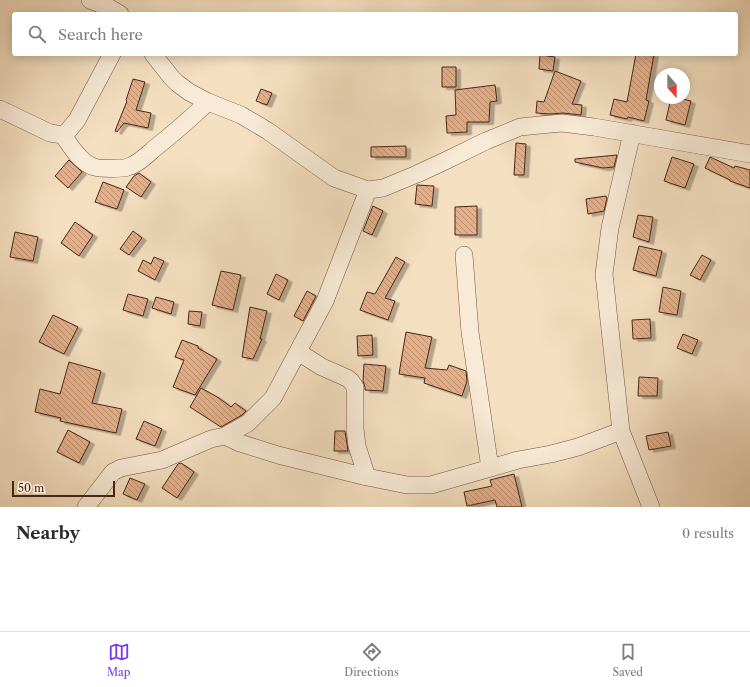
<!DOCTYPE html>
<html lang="en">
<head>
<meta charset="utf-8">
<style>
  :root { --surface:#fff; --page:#f7f7f7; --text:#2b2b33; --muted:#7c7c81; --line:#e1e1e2; --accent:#7c3aed }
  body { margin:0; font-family:"Libre Caslon Text",serif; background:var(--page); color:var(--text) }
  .compass { position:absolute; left:654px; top:68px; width:36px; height:36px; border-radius:50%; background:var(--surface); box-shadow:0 2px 10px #0003; rotate:159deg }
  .scale { position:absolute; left:12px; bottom:10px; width:103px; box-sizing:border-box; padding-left:4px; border:2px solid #492518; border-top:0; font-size:11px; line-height:14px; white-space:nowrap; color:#492518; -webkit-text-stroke:3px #f8ead6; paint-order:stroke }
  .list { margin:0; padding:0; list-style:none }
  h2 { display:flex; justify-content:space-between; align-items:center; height:52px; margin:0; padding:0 16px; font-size:17px }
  h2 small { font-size:13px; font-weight:400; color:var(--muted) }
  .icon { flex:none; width:22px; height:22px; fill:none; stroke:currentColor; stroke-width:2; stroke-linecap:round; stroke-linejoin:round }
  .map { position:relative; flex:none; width:750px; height:507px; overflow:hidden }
  .search { position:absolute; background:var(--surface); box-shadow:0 2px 10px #0003; left:12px; right:12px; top:12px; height:44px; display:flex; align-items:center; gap:10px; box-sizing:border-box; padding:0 14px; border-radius:4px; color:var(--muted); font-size:15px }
  .sheet { height:124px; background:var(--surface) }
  nav { display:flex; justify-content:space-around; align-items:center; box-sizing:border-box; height:56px; border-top:1px solid var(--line); background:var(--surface); font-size:11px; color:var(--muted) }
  nav a { display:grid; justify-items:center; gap:2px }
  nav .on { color:var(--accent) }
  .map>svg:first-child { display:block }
  .building { fill:url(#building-back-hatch); stroke:#492518; filter:url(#shadow) }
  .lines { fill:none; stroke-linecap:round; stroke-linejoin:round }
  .minor-casing { stroke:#745442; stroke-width:18 }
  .minor { stroke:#f8ead6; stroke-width:17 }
</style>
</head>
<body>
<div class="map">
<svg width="750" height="507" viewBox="0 0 750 507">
  <defs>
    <pattern id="building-back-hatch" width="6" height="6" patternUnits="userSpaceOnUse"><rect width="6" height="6" fill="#e4b08a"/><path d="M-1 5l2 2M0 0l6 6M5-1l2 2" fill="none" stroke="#bb8f70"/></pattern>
    <filter id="shadow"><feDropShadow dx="4.5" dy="2.5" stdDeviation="0" flood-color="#0004"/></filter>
  </defs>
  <rect width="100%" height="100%" fill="#f4dfc0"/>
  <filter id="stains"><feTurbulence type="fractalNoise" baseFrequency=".005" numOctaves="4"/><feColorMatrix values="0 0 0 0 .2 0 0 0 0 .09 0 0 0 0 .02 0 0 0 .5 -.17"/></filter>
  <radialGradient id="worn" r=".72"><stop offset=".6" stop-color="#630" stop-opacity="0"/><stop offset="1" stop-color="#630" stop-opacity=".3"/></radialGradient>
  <!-- building -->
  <path class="building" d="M636,54H654L646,100L649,101L644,121L628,117L627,119L610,115L614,99L627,102Z
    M540,55L555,57L553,71L539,69Z
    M442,67H456V87H442Z
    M555,71L581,81L572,104L582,105L581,115L563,113L550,114L536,113L537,101L544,102Z
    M133,79L145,82L136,110L151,113L148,128L124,123L117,132L115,131L127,101L126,100Z
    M495,85L497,101L490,102L489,122H467V132L447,133L446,116L456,115L455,90Z
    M261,89L272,93L267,105L256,101Z
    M671,98H679L691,101L685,125L666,120Z
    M516,143L526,144L524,175H514Z
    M406,146V157H371V147Z
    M617,155L614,167L603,168L575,162V159Z
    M672,157L694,164L685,188L664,181Z
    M710,157L734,168L735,166L750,170V188L730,181V180L705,168Z
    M69,160L82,172L68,188L55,176Z
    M139,173L151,182L141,197L126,187L134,176Z
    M103,182L124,190L117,209L95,202Z
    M417,185L434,186L432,206L415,204Z
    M606,196L607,198L604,211L588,214L586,199Z
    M373,206L383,211L372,235L363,231Z
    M477,206V235H455V207Z
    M638,215L653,217L649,242L633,237Z
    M75,222L93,235L79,256L61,243Z
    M133,231L142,238L129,255L120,249Z
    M15,232L38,237L33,261L10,257Z
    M639,246L662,251L656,276L633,270Z
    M702,255L711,260L700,280L690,275Z
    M154,257L164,261L155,280L138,271L143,260L151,264Z
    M396,257L405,262L385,298L395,301L388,320L360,310L367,292L375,294Z
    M221,271L241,275L233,310L212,305Z
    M276,274L288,280L279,300L267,294Z
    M663,287L681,291L677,315L659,312Z
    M307,291L316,296L303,321L294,316Z
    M128,294L148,299L143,316L123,310Z
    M156,297L174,302L171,314L152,308Z
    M250,307L267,311L260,339H262L253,359L242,357Z
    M189,311L202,312L200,326L188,324Z
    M53,315L78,327L64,354L39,342Z
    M650,319L651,338L633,339L632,320Z
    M406,332L432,337L425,368L447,370L449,365L466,371L467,381L462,396L424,383L425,378L399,374Z
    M683,334L698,340L692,354L677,348Z
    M372,335L373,355L358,356L357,336Z
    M182,340L198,346V348L217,359L195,395L173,387L184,360L175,357Z
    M69,362L101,371L92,403L122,409L116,433L60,421L61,418L35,412L40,389L60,394Z
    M364,364L386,366L383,391L365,390V387L363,381Z
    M639,377L658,378L657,396H638Z
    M201,388L219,398L231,407L235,403L246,411L242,415L221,427L190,407Z
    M144,421L162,429L155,446L136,439Z
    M68,430L90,442L79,463L57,452Z
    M335,431H345L348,451H334Z
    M668,432L671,446L649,450L646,436Z
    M181,463L194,472L177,498L162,488L178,464Z
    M514,474L522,507H497L495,500L467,506L464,492L492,486L490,480Z
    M130,478L145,484L137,500L123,494Z"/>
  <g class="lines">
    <defs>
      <path id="minor" d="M90,0L108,7L120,14
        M153,54L171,77L177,83L189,92L208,102L241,115L268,131L310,161L334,178L368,190L383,188L417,174L445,161L486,141L520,127L540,125L562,123L594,127L750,154
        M0,109L50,133L63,135L68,131L77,120L112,54
        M632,133L610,228L604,274L621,431L651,507
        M63,135C70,146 81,163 94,167C100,169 123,169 128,167C138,164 147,155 155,148C174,133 191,118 208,102
        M464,255L470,332L490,468
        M298,352L322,367L347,378L351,381L355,387V429L357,446L367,477
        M225,436L240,443L278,455L367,477L407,485H431L518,460L551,454L578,447L621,431
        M86,507L113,472L121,468L162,460L211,439L225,436L248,423L273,398L325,301L368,190"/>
    </defs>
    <!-- minor casing -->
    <use href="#minor" class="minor-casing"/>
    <!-- minor -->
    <use href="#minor" class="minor"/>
  </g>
  <rect width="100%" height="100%" filter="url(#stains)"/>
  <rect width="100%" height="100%" fill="url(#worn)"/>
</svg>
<svg class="compass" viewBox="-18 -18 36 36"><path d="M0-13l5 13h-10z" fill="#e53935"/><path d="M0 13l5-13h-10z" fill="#7c7c81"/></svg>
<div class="scale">50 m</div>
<div class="search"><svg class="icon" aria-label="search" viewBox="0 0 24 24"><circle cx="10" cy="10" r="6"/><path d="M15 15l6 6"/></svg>Search here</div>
</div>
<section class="sheet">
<h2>Nearby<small>0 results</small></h2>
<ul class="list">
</ul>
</section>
<nav>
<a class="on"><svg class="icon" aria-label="map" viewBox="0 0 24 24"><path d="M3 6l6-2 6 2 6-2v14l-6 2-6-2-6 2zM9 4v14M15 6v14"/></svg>Map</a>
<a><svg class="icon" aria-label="directions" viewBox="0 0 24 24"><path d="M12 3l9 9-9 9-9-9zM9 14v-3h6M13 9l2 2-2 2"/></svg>Directions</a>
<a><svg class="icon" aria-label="saved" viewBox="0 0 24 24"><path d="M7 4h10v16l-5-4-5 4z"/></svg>Saved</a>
</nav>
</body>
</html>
